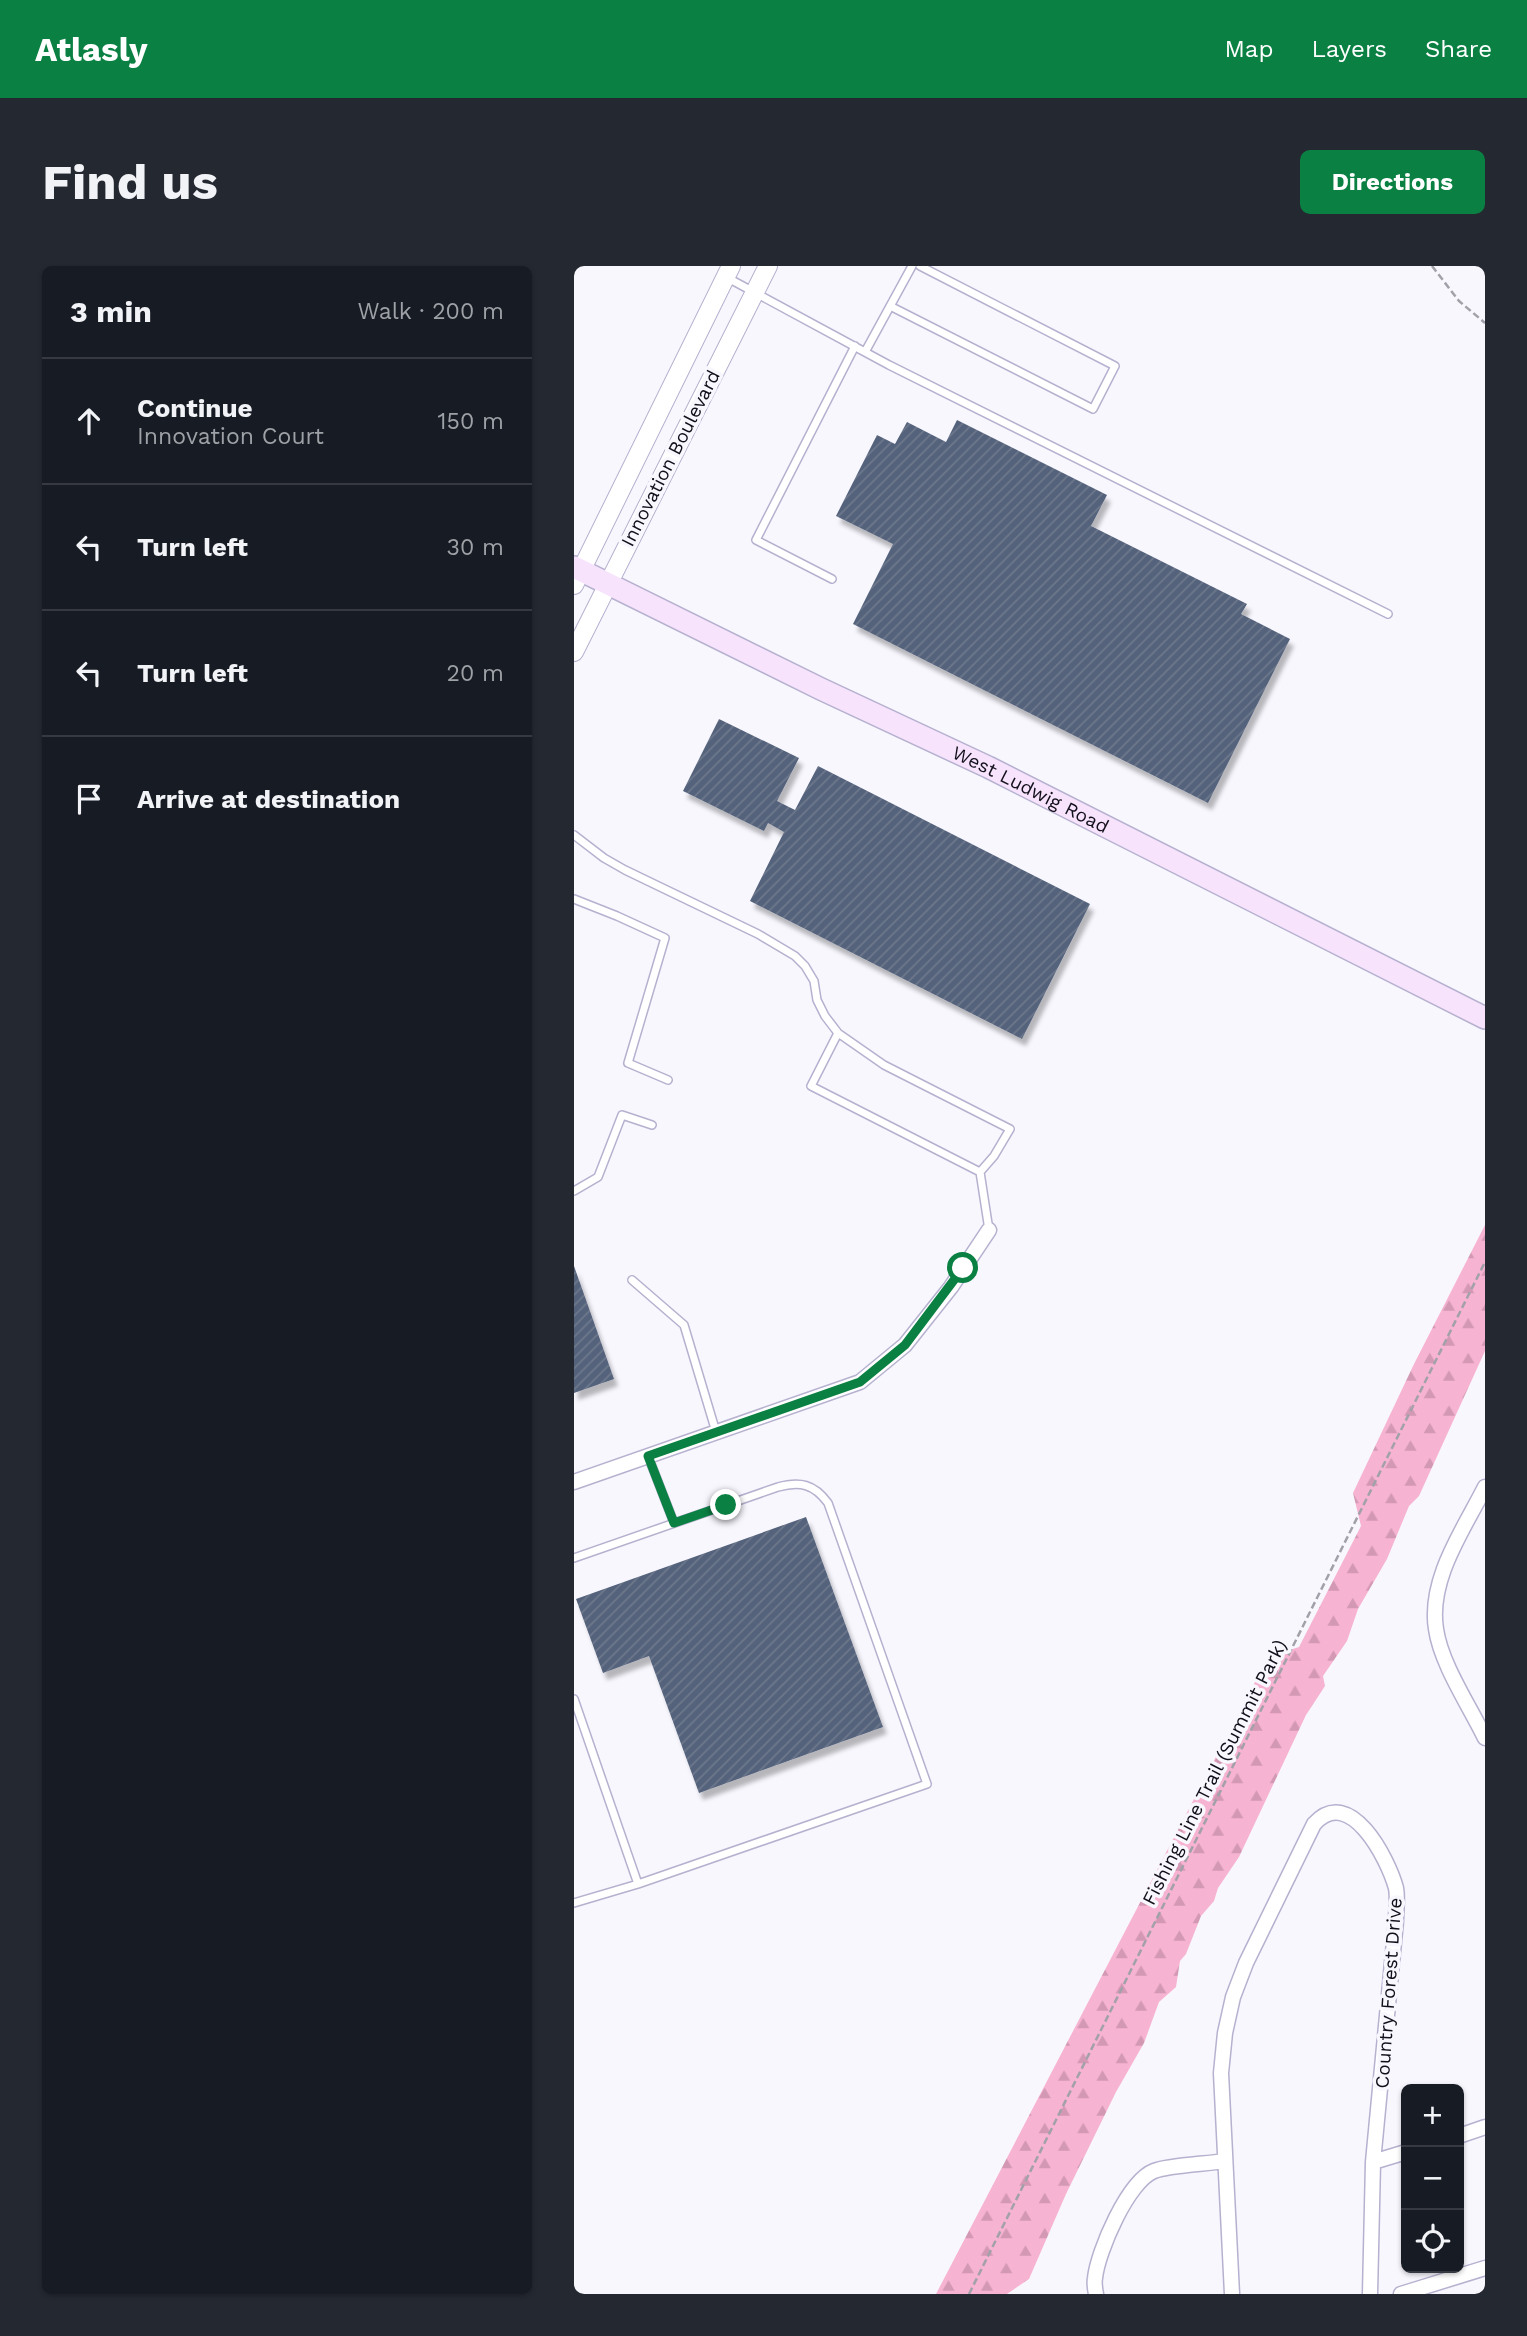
<!DOCTYPE html>
<html lang="en">
<head>
<meta charset="utf-8">
<style>
  :root { --surface:#171b24; --page:#242831; --text:#f1f3f6; --muted:#9ea1a6; --line:#363941; --accent:#0b8043 }
  body { margin:0; font-family:"Work Sans",sans-serif; background:var(--page); color:var(--text) }
  .controls { position:absolute; right:21px; bottom:21px; display:grid; overflow:hidden; border-radius:10px; box-shadow:0 2px 5px #0004 }
  .controls button { width:63px; height:63px; display:grid; place-items:center; padding:0; border:0; border-bottom:2px solid var(--line); background:var(--surface); color:var(--text); font:35px sans-serif }
  .stop { position:absolute; width:21px; height:21px; margin:-16px; border:5px solid #0b8043; border-radius:50%; background:#fff }
  .stop.end { background:#0b8043; border-color:#fff; box-shadow:0 2px 7px #0008 }
  .list { margin:0; padding:0; list-style:none }
  h2 { display:flex; justify-content:space-between; align-items:center; height:91px; margin:0; padding:0 28px; font-size:30px }
  h2 small { font-size:23px; font-weight:400; color:var(--muted) }
  .list li { display:grid; grid-template-columns:46px 1fr auto; gap:21px; align-items:center; box-sizing:border-box; height:126px; padding:0 28px; border-top:2px solid var(--line) }
  .list b { display:block; font-size:26px; white-space:nowrap }
  .list p { margin:0; font-size:23px; white-space:nowrap; color:var(--muted) }
  .list em { font-size:23px; font-style:normal; color:var(--muted) }
  .icon { flex:none; width:38px; height:38px; fill:none; stroke:currentColor; stroke-width:2; stroke-linecap:round; stroke-linejoin:round }
  .map { position:relative; flex:none; width:911px; height:2028px; overflow:hidden; border-radius:10px }
  header { display:flex; align-items:center; gap:42px; box-sizing:border-box; height:98px; padding:0 35px; background:var(--accent); color:#fff }
  header strong { font-size:33px }
  nav { display:flex; gap:38px; margin-inline-start:auto; font-size:24px }
  .intro { display:flex; align-items:center; justify-content:space-between; box-sizing:border-box; height:168px; padding:0 42px }
  h1 { margin:0; font-size:49px }
  .button { padding:18px 32px; border-radius:10px; background:var(--accent); color:#fff; font-size:24px; font-weight:700 }
  main { display:flex; gap:42px; padding:0 42px }
  aside { flex:1; background:var(--surface); border-radius:10px; box-shadow:0 2px 5px #0004 }
  .map>svg:first-child { display:block }
  .forest { fill:url(#forest-firs) }
  .building { fill:url(#building-hatch); filter:url(#shadow) }
  .lines { fill:none; stroke-linecap:round; stroke-linejoin:round }
  .service-casing { stroke:#b5b1cf; stroke-width:10 }
  .minor-casing { stroke:#b5b1cf; stroke-width:17 }
  .tertiary-casing { stroke:#b5b1cf; stroke-width:20 }
  .secondary-casing { stroke:#b5b1cf; stroke-width:24 }
  .path { stroke:#a2a1a9; stroke-width:2.5; stroke-dasharray:7 3.5; stroke-linecap:butt }
  .service { stroke:#fff; stroke-width:7 }
  .minor { stroke:#fff; stroke-width:14 }
  .tertiary { stroke:#fff; stroke-width:18 }
  .secondary { stroke:#f8e3fd; stroke-width:21 }
  .route { stroke:#0b8043; stroke-width:9 }
  .labels { text-anchor:middle; stroke-width:7; stroke-linejoin:round; paint-order:stroke }
  .street-label { font-size:19px; fill:#110f1a; stroke:#f8f7fe }
</style>
</head>
<body>
<header>
<strong>Atlasly</strong>
<nav><a>Map</a><a>Layers</a><a>Share</a></nav>
</header>
<div class="intro"><h1>Find us</h1><a class="button">Directions</a></div>
<main>
<aside>
<h2>3 min<small>Walk · 200 m</small></h2>
<ul class="list">
<li><svg class="icon" aria-label="ahead" viewBox="0 0 24 24"><path d="M12 20V5M6 11l6-6 6 6"/></svg><div><b>Continue</b><p>Innovation Court</p></div><em>150 m</em></li>
<li><svg class="icon" aria-label="left" viewBox="0 0 24 24"><path d="M17 20v-9H6M10 6l-5 5 5 5"/></svg><div><b>Turn left</b></div><em>30 m</em></li>
<li><svg class="icon" aria-label="left" viewBox="0 0 24 24"><path d="M17 20v-9H6M10 6l-5 5 5 5"/></svg><div><b>Turn left</b></div><em>20 m</em></li>
<li><svg class="icon" aria-label="arrive" viewBox="0 0 24 24"><path d="M6 21V4h12l-3 4 3 4H6"/></svg><div><b>Arrive at destination</b></div></li>
</ul>
</aside>
<div class="map">
<svg width="911" height="2028" viewBox="0 0 911 2028">
  <defs>
    <pattern id="forest-firs" width="22" height="20" patternUnits="userSpaceOnUse" patternTransform="scale(1.75)"><rect width="22" height="20" fill="#f7b3d2"/><path d="M5 1l3.5 6h-7zM16 11l3.5 6h-7z" fill="#d399b4"/></pattern>
    <pattern id="building-hatch" width="6" height="6" patternUnits="userSpaceOnUse" patternTransform="scale(1.75)"><rect width="6" height="6" fill="#54627b"/><path d="M-1 1l2-2M0 6l6-6M5 7l2-2" fill="none" stroke="#6d778b"/></pattern>
    <filter id="shadow"><feDropShadow dx="4" dy="7" stdDeviation="2" flood-color="#0004"/></filter>
  </defs>
  <rect width="100%" height="100%" fill="#f8f7fe"/>
  <!-- forest -->
  <path class="forest" d="M911,959V1085L845,1230L835,1240L813,1293L784,1343L773,1375L749,1410L751,1420L732,1449L665,1591L644,1622L640,1635L627,1650L612,1688L606,1695L602,1721L585,1736L570,1777L542,1826L492,1928L455,2013L433,2028H362L694,1391L725,1381L787,1260L779,1227L840,1098Z"/>
  <!-- building -->
  <path class="building" d="M383,154L533,229L517,260L673,338L667,348L716,373L634,537L279,358L319,278L262,250L303,169L321,178L333,156L372,176Z
    M145,453L225,492L203,535L221,544L244,500L516,638L448,773L176,635L210,566L194,557L190,565L109,525Z
    M0,1000L40,1113L0,1127Z
    M232,1251L309,1461L125,1527L75,1390L29,1407L2,1333Z"/>
  <g class="lines">
    <defs>
      <path id="service" d="M152,11L315,99L814,348
        M316,40L519,143L541,100L346,0
        M291,86L338,0
        M258,313L182,274L281,80
        M0,569L30,592L51,604L184,668L221,690L231,700L240,715L243,734L251,750L264,767L310,799L436,863L420,890L406,906
        M0,633L43,650L91,672L54,797L94,814
        M264,767L237,820L406,906L415,964
        M0,925L24,911L48,849L78,859
        M58,1014L110,1059L142,1166
        M74,1190L100,1257
        M0,1292L204,1221C226,1215 240,1218 254,1237L353,1518L64,1618L0,1637
        M0,1433L64,1618"/>
      <path id="minor" d="M0,1216L286,1116L331,1079L377,1021L415,964
        M911,1221C890,1263 854,1313 862,1363C867,1398 895,1439 911,1472
        M885,1870L911,1861
        M799,1896L832,1886
        M522,2028C521,2023 520,2017 521,2012C524,1985 554,1915 580,1905C595,1899 633,1898 650,1895
        M658,2028L647,1807L651,1767L659,1731L672,1697L740,1558C776,1518 814,1593 822,1622C824,1632 822,1644 822,1655L799,1896L796,2028
        M827,2028L911,2002"/>
      <path id="tertiary" d="M0,319L157,0
        M0,386L194,0"/>
      <g id="secondary">
        <path id="s1" d="M0,301L247,423L414,501L911,752"/>
      </g>
    </defs>
    <!-- service casing -->
    <use href="#service" class="service-casing"/>
    <!-- minor casing -->
    <use href="#minor" class="minor-casing"/>
    <!-- tertiary casing -->
    <use href="#tertiary" class="tertiary-casing"/>
    <!-- secondary casing -->
    <use href="#secondary" class="secondary-casing"/>
    <!-- path -->
    <path class="path" d="M858,0L885,35L911,57
      M395,2028L911,996"/>
    <!-- service -->
    <use href="#service" class="service"/>
    <!-- minor -->
    <use href="#minor" class="minor"/>
    <!-- tertiary -->
    <use href="#tertiary" class="tertiary"/>
    <!-- secondary -->
    <use href="#secondary" class="secondary"/>
  </g>
  <g class="lines">
    <!-- route -->
    <path class="route" d="M152,1239L100,1257L74,1190L286,1116L331,1079L389,1002"/>
  </g>
  <g class="labels">
    <!-- street labels -->
    <g class="street-label">
      <text transform="translate(96 192) rotate(-63)" y="7">Innovation Boulevard</text>
      <text dy="7" stroke="none"><textPath href="#s1" startOffset="508">West Ludwig Road</textPath></text>
      <text transform="translate(640 1506) rotate(-63)" y="7">Fishing Line Trail (Summit Park)</text>
      <text transform="translate(814 1727) rotate(-86)" y="7">Country Forest Drive</text>
    </g>
  </g>
</svg>
<div class="controls">
<button>+</button>
<button>−</button>
<button><svg class="icon" aria-label="locate" viewBox="0 0 24 24"><circle cx="12" cy="12" r="6"/><path d="M12 2v4M12 18v4M2 12h4M18 12h4"/></svg></button>
</div>
<div class="stop" style="left:389px;top:1002px"></div>
<div class="stop end" style="left:152px;top:1239px"></div>
</div>
</main>
</body>
</html>
